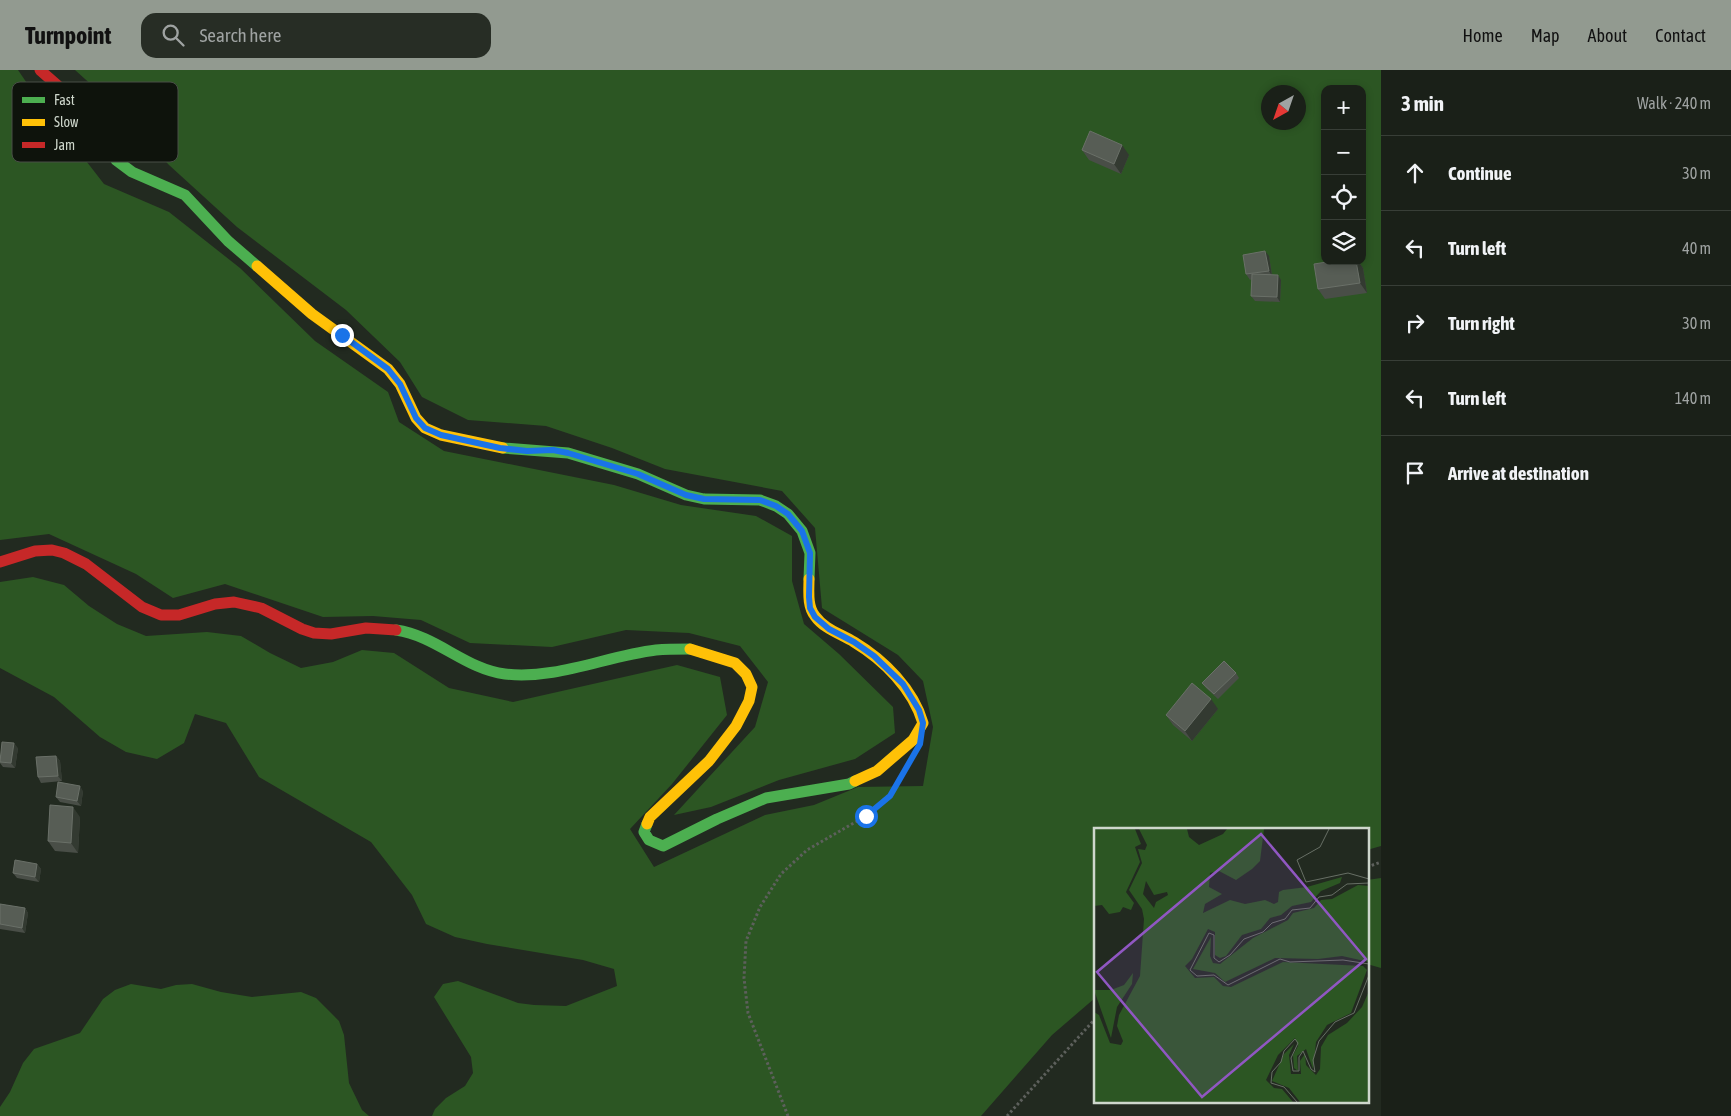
<!DOCTYPE html>
<html lang="en">
<head>
<meta charset="utf-8">
<style>
  :root { --surface:#1a2018; --page:#272d25; --text:#f1f3f6; --muted:#9fa3a2; --line:#383e37; --accent:#929a90 }
  body { margin:0; font-family:"Asap Condensed",sans-serif; background:var(--page); color:var(--text) }
  .controls { position:absolute; right:15px; top:15px; display:grid; overflow:hidden; border-radius:10px; box-shadow:0 2px 8px #0003 }
  .controls button { width:45px; height:45px; display:grid; place-items:center; padding:0; border:0; border-bottom:1px solid var(--line); background:var(--surface); color:var(--text); font:25px sans-serif }
  .compass { position:absolute; left:1261px; top:15px; width:45px; height:45px; border-radius:50%; background:var(--surface); box-shadow:0 2px 8px #0003; rotate:220deg }
  .stop { position:absolute; width:15px; height:15px; margin:-11px; border:4px solid #1a73e8; border-radius:50%; background:#fff }
  .stop.end { background:#1a73e8; border-color:#fff; box-shadow:0 1px 5px #0008 }
  .list { margin:0; padding:0; list-style:none }
  h2 { display:flex; justify-content:space-between; align-items:center; height:65px; margin:0; padding:0 20px; font-size:21px }
  h2 small { font-size:16px; font-weight:400; color:var(--muted) }
  .list li { display:grid; grid-template-columns:32px 1fr auto; gap:15px; align-items:center; box-sizing:border-box; height:75px; padding:0 20px; border-top:1px solid var(--line) }
  .list b { display:block; font-size:19px; white-space:nowrap }
  .list em { font-size:16px; font-style:normal; color:var(--muted) }
  .icon { flex:none; width:28px; height:28px; fill:none; stroke:currentColor; stroke-width:2; stroke-linecap:round; stroke-linejoin:round }
  .map { position:relative; flex:none; width:1381px; height:1046px; overflow:hidden }
  header { display:flex; align-items:center; gap:30px; box-sizing:border-box; height:70px; padding:0 25px; background:var(--accent); color:#111 }
  header strong { font-size:24px }
  nav { display:flex; gap:28px; margin-inline-start:auto; font-size:18px }
  .search { width:350px; height:45px; background:var(--page); display:flex; align-items:center; gap:12px; box-sizing:border-box; padding:0 18px; border-radius:15px; color:var(--muted); font-size:19px }
  main { display:flex }
  aside { flex:1; background:var(--surface) }
  .map>svg:first-child { display:block }
  .forest { fill:#2c5623; fill-rule:evenodd }
  .lines { fill:none; stroke-linecap:round; stroke-linejoin:round }
  .path { stroke:#5d605c; stroke-width:3; stroke-dasharray:2.5 2.5; stroke-linecap:butt }
  .fast { stroke:#4caf50; stroke-width:11 }
  .slow { stroke:#ffc107; stroke-width:11 }
  .jam { stroke:#c62828; stroke-width:11 }
  .wall { fill:#494e47 }
  .shaded-wall { fill:#333a31 }
  .building { fill:#575d55; stroke:#6a7068 }
  .route { stroke:#1a73e8; stroke-width:6 }
  .inset-road { fill:none; stroke:#676f65; stroke-width:1 }
  .view { fill:#9057c2; fill-opacity:0.15; stroke:#9057c2; stroke-width:2.5 }
  .inset-edge { fill:none; stroke:#ced7cc; stroke-width:2.5 }
  .key { fill:#0e130c; stroke:#484e46; stroke-width:1 }
  .key-label { font-size:14px; fill:#ced7cc }
</style>
</head>
<body>
<header>
<strong>Turnpoint</strong>
<div class="search"><svg class="icon" aria-label="search" viewBox="0 0 24 24"><circle cx="10" cy="10" r="6"/><path d="M15 15l6 6"/></svg>Search here</div>
<nav><a>Home</a><a>Map</a><a>About</a><a>Contact</a></nav>
</header>
<main>
<div class="map">
<svg width="1381" height="1046" viewBox="0 0 1381 1046">
  <rect width="100%" height="100%" fill="#222a20"/>
  <!-- forest -->
  <path class="forest" d="M0,0H18L35,25L104,114L169,142L240,198L315,271L388,322L399,352L444,381L614,415L681,435L756,446L792,466V511L804,554L839,584L893,637L895,663L855,689L779,710L711,737L674,745L755,657L768,612L740,576L689,563L626,560L552,577L470,573L421,550L373,546L323,547L225,514L173,528L136,504L49,464L0,470Z
    M75,0H1381V776L1367,780V760H1095V928L1052,965L981,1046H432L435,1039L446,1028L465,1016L473,1003L471,987L434,927L443,914L458,911L518,933L534,935L566,936L617,916L614,899L583,890L487,874L455,867L426,854L412,825L371,772L259,707L226,653L195,644L184,673L157,689L126,682L100,667L54,627L0,598V512L33,507L64,515L89,536L117,554L146,566L207,562L241,566L270,583L301,598L333,592L362,580L394,583L449,618L513,632L677,595L720,607L727,645L672,714L630,759L654,797L765,745L814,735L858,717L923,716L933,657L923,611L898,585L822,538L815,458L782,421L665,399L612,378L546,356L468,350L422,327L400,292L346,240L237,157L169,95L95,18ZM1325,19H1362V191H1325ZM1268,22H1298V52H1268Z
    M1381,808V898L1367,894V810Z
    M131,914L161,919L176,915L192,914L221,922L252,927L301,922L316,928L339,951L344,965L349,1013L362,1040L369,1046H0V1037L10,1022L23,993L34,979L80,963L103,929L115,920Z"/>
  <g class="lines">
    <!-- path -->
    <path class="path" d="M1367,797L1381,792
      M788,1046L748,943L744,908L746,871L760,837L781,804L807,780L866,746L891,723
      M1007,1046L1095,949"/>
    <!-- fast -->
    <path class="fast" d="M101,64L116,90L132,102L185,125L228,171L257,196
      M503,378L568,383L638,404L686,425L704,429L760,430L776,436L788,444L802,461L810,483L809,509
      M396,560C437,566 465,599 505,604C556,610 606,586 656,580C667,579 679,579 690,579
      M647,754L644,762L649,770L663,776L717,749L766,728L849,714L855,711"/>
    <!-- slow -->
    <path class="slow" d="M257,196L312,244L388,299L400,314L416,348L425,358L441,365L503,378
      M809,509C809,521 807,536 815,546C824,559 841,564 854,572C884,590 913,619 923,653L913,670L877,701L855,711
      M647,754L650,747L709,691L736,656L749,631L752,617L746,604L735,593L690,579"/>
    <!-- jam -->
    <path class="jam" d="M40,0L90,44L101,64
      M0,492L35,481L52,480L64,483L86,494L142,537L161,545H179L215,534L234,532L261,538L302,559L314,563L331,564L366,558L396,560"/>
  </g>
  <!-- wall -->
  <path class="wall" d="M1082,80L1129,85L1121,104L1089,90Z
    M1269,186L1272,205L1281,210L1280,232L1255,231L1251,226L1252,209L1250,210L1246,204Z
    M1333,191H1358L1363,198L1367,223L1325,229L1318,219Z
    M1236,603L1239,608L1218,629L1206,618L1202,613Z
    M1218,639L1192,671L1173,655L1166,645Z
    M18,678L15,698L3,697L0,693V685Z
    M56,686L60,691L62,711L41,713L38,707Z
    M83,721L81,736L60,732L56,727Z
    M80,747L78,783L55,781L48,771Z
    M37,794L41,799L39,812L17,808L13,803Z
    M0,834L25,838L28,843L25,863L0,859Z"/>
  <!-- shaded-wall -->
  <path class="shaded-wall" d="M1122,75L1129,85L1121,104L1114,94Z
    M1265,181L1269,186L1272,206L1269,201Z
    M1356,191H1358L1363,198L1367,223L1360,213Z
    M1278,205L1281,210L1280,232L1277,227Z
    M1211,629L1218,639L1192,671L1185,661Z
    M14,673L18,678L15,698L11,693Z
    M56,686L60,691L62,711L58,706Z
    M80,716L83,721L81,736L77,731Z
    M73,737L80,747L78,783L71,773Z
    M37,794L41,799L39,812L35,807Z
    M25,838L28,843L25,863L22,858Z"/>
  <!-- building -->
  <path class="building" d="M1090,61L1122,75L1114,94L1082,80Z
    M1265,181L1269,201L1246,204L1243,185Z
    M1333,191H1356L1360,213L1318,219L1314,194Z
    M1252,204L1278,205L1277,227L1251,226Z
    M1224,591L1236,603L1214,624L1202,613Z
    M1192,613L1211,629L1185,661L1166,645Z
    M2,672L14,673L11,693L0,692Z
    M56,686L58,706L38,707L36,687Z
    M58,712L80,716L77,731L56,727Z
    M50,735L73,737L71,773L48,771Z
    M15,790L37,794L35,807L13,803Z
    M0,834L25,838L22,858L0,854Z"/>
  <g class="lines">
    <!-- route -->
    <path class="route" d="M342,265L388,299L400,314L416,348L425,358L441,365L500,378L527,381L553,380L568,383L638,404L686,425L704,429L760,430L776,436L788,444L802,461L810,483L809,527L810,538L815,547L829,559L854,572L874,586L903,614L919,640L923,653L920,674L890,726L866,746"/>
  </g>
  <!-- overview -->
  <g transform="translate(1094 758)">
    <rect width="275" height="275" fill="#222a20"/>
    <path d="M0,1H41L47,16L41,19L46,34L32,64L40,75L37,82L29,79L26,84L15,86L8,77L0,78ZM45,1H93L95,9L105,17L129,6L133,1H170L166,33L158,41L142,52L125,43L116,45L115,59L128,66L111,76L109,85L136,72L151,76L171,72L180,76L184,74L185,64L189,62L213,59L248,49L246,55L227,63L217,74L198,78L187,87L176,90L167,101L148,107L132,128L126,130L121,127V104L114,101L98,131L91,138L101,150L120,149L129,158L137,159L189,134L269,138L273,142L257,185L233,197L222,214L219,241L212,221L203,228L204,243L200,240L199,227L204,218L201,210L184,227L172,252L180,260L188,261L199,274H0V184L5,187L16,215L27,217L29,213L23,198L25,187L46,148L50,91L48,81L35,62L48,35L44,21L51,22L53,17ZM52,53L60,67L73,64L74,67L62,74L60,80L49,66ZM264,57L275,58V134L248,128L224,131L181,130L131,154L121,145L99,141L117,109L116,128L119,135L126,136L159,110L194,92L199,85L220,80L227,72L238,71ZM39,145L38,156L23,179L17,210L0,162H17L30,157ZM275,163V274H206L195,260L178,253L190,226L200,216L195,227L197,246H207L206,233L211,226L212,237L222,247L226,241L227,219L234,207L253,195L268,179Z" fill="#2c5623" fill-rule="evenodd"/>
    <path class="inset-road" d="M235,1L226,19L203,32L212,54L254,45L275,51M275,55L253,56L238,67L225,69L216,80L198,82L191,91L178,95L169,104L150,111L136,127L125,134L120,130V107L115,105L96,142L103,148L120,147L134,157L186,131L196,134L249,132L275,136M203,274L190,259L177,255L178,244L187,234L190,223L201,211L204,215L197,230L199,243H205V229L209,223L217,241L221,244L219,232L225,213L241,194L260,185L275,147"/>
    <path class="view" d="M167,6L272,131L108,269L3,144Z"/>
    <rect width="275" height="275" class="inset-edge"/>
  </g>
  <!-- legend -->
  <rect x="12" y="12" width="166" height="80" rx="8" class="key"/>
  <rect x="22" y="27" width="23" height="6" fill="#4caf50"/>
  <rect x="22" y="49" width="23" height="7" fill="#ffc107"/>
  <rect x="22" y="72" width="23" height="6" fill="#c62828"/>
  <g class="key-label">
    <text x="54" y="35">Fast</text>
    <text x="54" y="57">Slow</text>
    <text x="54" y="80">Jam</text>
  </g>
</svg>
<div class="controls">
<button>+</button>
<button>−</button>
<button><svg class="icon" aria-label="locate" viewBox="0 0 24 24"><circle cx="12" cy="12" r="6"/><path d="M12 2v4M12 18v4M2 12h4M18 12h4"/></svg></button>
<button><svg class="icon" aria-label="layers" viewBox="0 0 24 24"><path d="M12 4l9 5-9 5-9-5zM3 14l9 5 9-5"/></svg></button>
</div>
<svg class="compass" viewBox="-18 -18 36 36"><path d="M0-13l5 13h-10z" fill="#e53935"/><path d="M0 13l5-13h-10z" fill="#9fa3a2"/></svg>
<div class="stop" style="left:866px;top:746px"></div>
<div class="stop end" style="left:342px;top:265px"></div>
</div>
<aside>
<h2>3 min<small>Walk · 240 m</small></h2>
<ul class="list">
<li><svg class="icon" aria-label="ahead" viewBox="0 0 24 24"><path d="M12 20V5M6 11l6-6 6 6"/></svg><div><b>Continue</b></div><em>30 m</em></li>
<li><svg class="icon" aria-label="left" viewBox="0 0 24 24"><path d="M17 20v-9H6M10 6l-5 5 5 5"/></svg><div><b>Turn left</b></div><em>40 m</em></li>
<li><svg class="icon" aria-label="right" viewBox="0 0 24 24"><path d="M7 20v-9h11M14 6l5 5-5 5"/></svg><div><b>Turn right</b></div><em>30 m</em></li>
<li><svg class="icon" aria-label="left" viewBox="0 0 24 24"><path d="M17 20v-9H6M10 6l-5 5 5 5"/></svg><div><b>Turn left</b></div><em>140 m</em></li>
<li><svg class="icon" aria-label="arrive" viewBox="0 0 24 24"><path d="M6 21V4h12l-3 4 3 4H6"/></svg><div><b>Arrive at destination</b></div></li>
</ul>
</aside>
</main>
</body>
</html>
